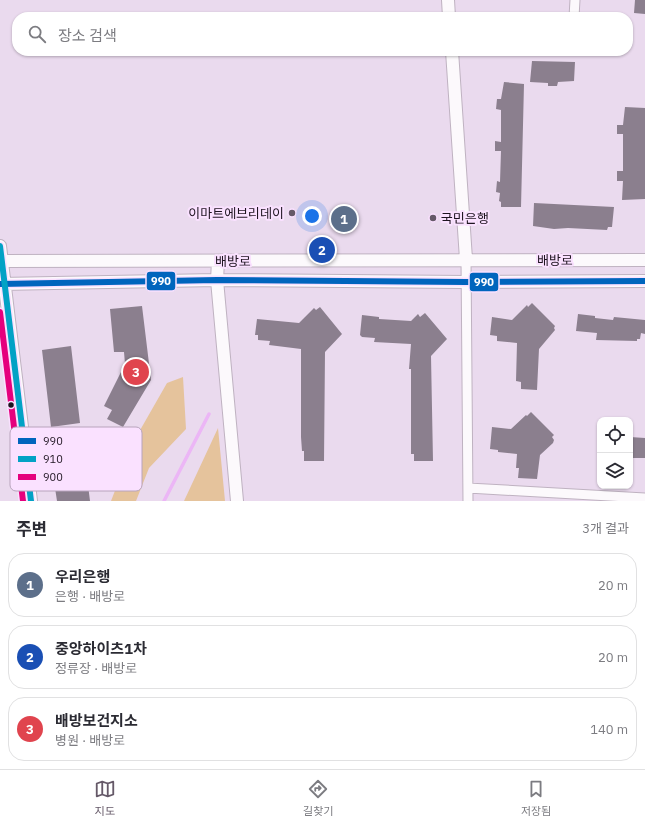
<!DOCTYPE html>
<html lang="ko">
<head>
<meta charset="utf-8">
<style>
  :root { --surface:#fff; --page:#f7f7f7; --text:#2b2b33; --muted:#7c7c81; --line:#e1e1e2; --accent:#655968 }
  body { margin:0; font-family:"IBM Plex Sans","Noto Sans KR",sans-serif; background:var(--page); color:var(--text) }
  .controls { position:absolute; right:12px; bottom:12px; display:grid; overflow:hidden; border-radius:8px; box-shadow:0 1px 3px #0004 }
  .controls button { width:36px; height:36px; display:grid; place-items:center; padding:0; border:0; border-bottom:1px solid var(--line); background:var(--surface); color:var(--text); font:20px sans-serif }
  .you { position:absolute; left:312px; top:216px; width:14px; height:14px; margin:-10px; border:3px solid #fff; border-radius:50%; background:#1a73e8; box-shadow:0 0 0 6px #1a73e833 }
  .badge { display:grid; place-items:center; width:26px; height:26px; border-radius:50%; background:var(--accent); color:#fff; font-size:13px; font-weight:700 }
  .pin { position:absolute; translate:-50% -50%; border:2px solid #fff; box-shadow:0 1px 4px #0006 }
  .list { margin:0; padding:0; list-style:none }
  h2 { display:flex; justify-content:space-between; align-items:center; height:52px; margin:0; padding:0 16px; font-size:17px }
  h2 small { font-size:13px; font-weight:400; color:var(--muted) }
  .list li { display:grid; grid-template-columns:26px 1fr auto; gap:12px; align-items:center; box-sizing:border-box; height:64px; margin:0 8px 8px; padding:0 8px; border:1px solid var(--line); border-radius:16px }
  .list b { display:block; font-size:15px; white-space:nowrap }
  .list p { margin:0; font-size:13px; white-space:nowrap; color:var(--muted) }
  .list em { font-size:13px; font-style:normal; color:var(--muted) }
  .icon { flex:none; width:22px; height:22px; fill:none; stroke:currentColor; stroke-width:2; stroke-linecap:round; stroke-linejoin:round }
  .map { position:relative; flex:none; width:645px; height:501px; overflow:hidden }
  .search { position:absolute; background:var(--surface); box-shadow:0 1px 3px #0004; left:12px; right:12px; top:12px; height:44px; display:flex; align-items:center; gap:10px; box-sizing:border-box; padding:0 14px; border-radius:16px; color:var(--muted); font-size:15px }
  .sheet { height:268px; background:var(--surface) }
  nav { display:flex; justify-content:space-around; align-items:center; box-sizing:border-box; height:56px; border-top:1px solid var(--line); background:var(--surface); font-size:11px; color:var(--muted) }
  nav a { display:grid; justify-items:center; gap:2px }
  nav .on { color:var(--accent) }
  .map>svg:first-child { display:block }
  .green { fill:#e5c39c }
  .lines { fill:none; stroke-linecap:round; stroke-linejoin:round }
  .stream { stroke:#ecb6f6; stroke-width:3.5 }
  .building { fill:#8b7f8e }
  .minor-casing { stroke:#bfb2c1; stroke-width:11 }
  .tertiary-casing { stroke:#bfb2c1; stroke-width:14 }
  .minor { stroke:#fcf9fc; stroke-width:9 }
  .tertiary { stroke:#fcf9fc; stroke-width:12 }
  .bus-1-casing { stroke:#fae1ff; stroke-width:9 }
  .bus-2-casing { stroke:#fae1ff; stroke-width:9 }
  .bus-3-casing { stroke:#fae1ff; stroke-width:9 }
  .bus-1 { stroke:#0065bd; stroke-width:6 }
  .bus-2 { stroke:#02a2c5; stroke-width:6 }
  .bus-3 { stroke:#e5007d; stroke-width:6 }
  .poi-dot { fill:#655968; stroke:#fae1ff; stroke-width:1.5 }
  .bus-dot { fill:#1e1420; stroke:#fae1ff; stroke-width:1.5 }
  .labels { text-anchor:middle; stroke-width:4; stroke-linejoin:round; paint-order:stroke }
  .poi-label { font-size:13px; fill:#1e1420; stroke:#fae1ff; text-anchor:end }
  .street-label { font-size:13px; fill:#1e1420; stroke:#fae1ff }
  .key { fill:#fae1ff; stroke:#b8a4bc; stroke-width:1 }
  .key-label { font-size:11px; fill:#1e1420 }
  .line-badge { stroke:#fae1ff; stroke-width:1.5 }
  .badge-label { font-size:11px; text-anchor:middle; font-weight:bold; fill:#fff }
</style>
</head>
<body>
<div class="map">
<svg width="645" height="501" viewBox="0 0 645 501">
  <rect width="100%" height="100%" fill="#eadaee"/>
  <!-- green -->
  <path class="green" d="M183,377L186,429L149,468L136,501H111L135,439L167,383Z
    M218,428L225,501H184Z"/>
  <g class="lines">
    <!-- stream -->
    <path class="stream" d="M164,501L209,414"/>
  </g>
  <!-- building -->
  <path class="building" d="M635,0H645V14L634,13Z
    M532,61L575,62L574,81L558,82L557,86H548V83L530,82Z
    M504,82L524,84L521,207H501V202L499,201L500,193L496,192L497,181L500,182L501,151H495V141L501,142V110L496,109L497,99H501Z
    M625,107L645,108V199L622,200L623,181H617V171H623V134H617V125H623Z
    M534,203L614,207L612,227H608L607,230L568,228L554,229L533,226Z
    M532,303L555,326L554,328L555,330L539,349L537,390L521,389V382L516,381L517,343L497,341V336L490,335L492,317L512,320L527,305L528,307Z
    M142,306L151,380L123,427L107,419L112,410L104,406L125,364L124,352H114L110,309Z
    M320,307L342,334L325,352L324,461H304V451H302L301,437V349L269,345L270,341L258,340V335H255L257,319L299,323L314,308L316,310Z
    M425,313L447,339L431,356L433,461H414V454H411V369H409L411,344L374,342L375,338L362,337L360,335L362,315L379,317V319L411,321L418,314L420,317Z
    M578,314L595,316V318L613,320L614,317L645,320V334L641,333L640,339H637V341L596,340L597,333L576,331Z
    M71,346L80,423L51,427L42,350Z
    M531,412L554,435L552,437L554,440L553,443L540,455L537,479L518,478L519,468H516L517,454L498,452V450L490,449L492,427L511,429L526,415L527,416Z
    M630,437L645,438V458H630Z
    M88,485L90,501H57L55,488Z"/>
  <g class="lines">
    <defs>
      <path id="minor" d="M574,17L575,0
        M466,259L468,501
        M468,488L645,498"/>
      <path id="tertiary" d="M448,0L449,17
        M452,51L466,259
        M0,246L31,501
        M0,261L645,260
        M218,261L217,280L237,501
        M0,284L217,280L466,282L645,281"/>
    </defs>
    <!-- minor casing -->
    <use href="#minor" class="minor-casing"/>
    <!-- tertiary casing -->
    <use href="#tertiary" class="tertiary-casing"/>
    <!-- minor -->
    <use href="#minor" class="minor"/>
    <!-- tertiary -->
    <use href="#tertiary" class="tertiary"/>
    <defs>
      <path id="bus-1" d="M0,284L217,280L466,282L645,281"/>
      <path id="bus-2" d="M0,246L31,501"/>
      <path id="bus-3" d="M0,312L23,501"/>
    </defs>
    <!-- bus-1 casing -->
    <use href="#bus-1" class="bus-1-casing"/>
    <!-- bus-2 casing -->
    <use href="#bus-2" class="bus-2-casing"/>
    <!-- bus-3 casing -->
    <use href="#bus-3" class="bus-3-casing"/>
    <!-- bus-1 -->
    <use href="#bus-1" class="bus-1"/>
    <!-- bus-2 -->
    <use href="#bus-2" class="bus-2"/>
    <!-- bus-3 -->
    <use href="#bus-3" class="bus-3"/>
  </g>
  <!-- markers -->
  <g class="poi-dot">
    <circle cx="292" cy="213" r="4"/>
    <circle cx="433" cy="218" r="4"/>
  </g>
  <circle class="bus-dot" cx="11" cy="405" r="3.5"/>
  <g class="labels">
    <!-- poi labels -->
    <g class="poi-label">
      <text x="284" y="218">이마트에브리데이</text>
      <text x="441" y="223" text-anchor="start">국민은행</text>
    </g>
    <!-- street labels -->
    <g class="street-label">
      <text x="555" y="265">배방로</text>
      <text x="233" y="266">배방로</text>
    </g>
  </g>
  <!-- legend -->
  <rect x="10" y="427" width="132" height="64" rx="6" class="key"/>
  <rect x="18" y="438" width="18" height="6" fill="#0065bd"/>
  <rect x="18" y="456" width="18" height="6" fill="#02a2c5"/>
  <rect x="18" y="474" width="18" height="6" fill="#e5007d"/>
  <g class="key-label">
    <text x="43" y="445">990</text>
    <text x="43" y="463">910</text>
    <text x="43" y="481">900</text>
  </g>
  <g class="line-badge">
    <rect x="146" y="271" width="30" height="20" rx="4" fill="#0065bd"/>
    <rect x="469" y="272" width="30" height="20" rx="4" fill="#0065bd"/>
  </g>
  <g class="badge-label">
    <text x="161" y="285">990</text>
    <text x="484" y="286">990</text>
  </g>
</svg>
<div class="controls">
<button><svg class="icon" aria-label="locate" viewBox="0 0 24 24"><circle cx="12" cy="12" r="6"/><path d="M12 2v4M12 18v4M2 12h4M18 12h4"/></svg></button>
<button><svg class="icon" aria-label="layers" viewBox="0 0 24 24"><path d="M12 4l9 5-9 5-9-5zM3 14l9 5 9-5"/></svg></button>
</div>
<div class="you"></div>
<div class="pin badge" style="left:344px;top:219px;background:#5c6f8a">1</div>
<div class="pin badge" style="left:322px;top:250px;background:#1a4fb4">2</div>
<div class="pin badge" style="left:136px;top:372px;background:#e0444e">3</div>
<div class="search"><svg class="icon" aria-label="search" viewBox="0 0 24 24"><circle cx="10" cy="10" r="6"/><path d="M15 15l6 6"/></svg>장소 검색</div>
</div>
<section class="sheet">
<h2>주변<small>3개 결과</small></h2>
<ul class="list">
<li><span class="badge" style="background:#5c6f8a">1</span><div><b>우리은행</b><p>은행 · 배방로</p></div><em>20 m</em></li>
<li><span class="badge" style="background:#1a4fb4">2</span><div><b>중앙하이츠1차</b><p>정류장 · 배방로</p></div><em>20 m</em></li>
<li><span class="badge" style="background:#e0444e">3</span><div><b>배방보건지소</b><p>병원 · 배방로</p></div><em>140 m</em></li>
</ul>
</section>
<nav>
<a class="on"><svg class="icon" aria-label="map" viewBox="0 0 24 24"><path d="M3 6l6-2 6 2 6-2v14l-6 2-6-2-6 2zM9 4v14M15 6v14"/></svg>지도</a>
<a><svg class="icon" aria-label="directions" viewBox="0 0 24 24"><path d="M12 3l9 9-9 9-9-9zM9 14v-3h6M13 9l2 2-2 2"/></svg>길찾기</a>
<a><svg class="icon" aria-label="saved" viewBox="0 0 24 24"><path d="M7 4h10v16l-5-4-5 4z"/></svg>저장됨</a>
</nav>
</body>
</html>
